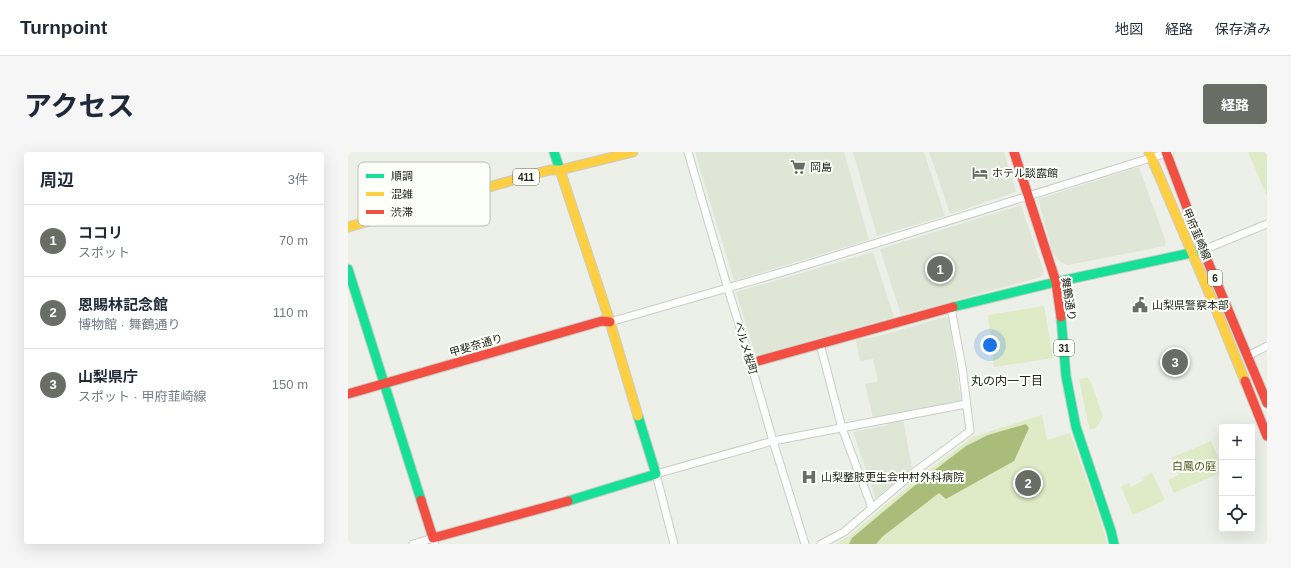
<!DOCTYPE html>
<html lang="ja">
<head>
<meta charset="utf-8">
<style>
  :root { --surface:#fff; --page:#f6f6f7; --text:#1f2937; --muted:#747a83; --line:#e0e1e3; --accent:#6a6d66 }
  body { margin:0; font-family:Helvetica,"Noto Sans JP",sans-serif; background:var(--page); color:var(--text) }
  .controls { position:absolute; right:12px; bottom:12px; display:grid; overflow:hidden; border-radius:4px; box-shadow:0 4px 16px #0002 }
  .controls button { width:36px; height:36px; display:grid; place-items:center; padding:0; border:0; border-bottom:1px solid var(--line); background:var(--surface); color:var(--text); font:20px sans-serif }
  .you { position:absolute; left:642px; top:193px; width:14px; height:14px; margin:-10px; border:3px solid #fff; border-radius:50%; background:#1a73e8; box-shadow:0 0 0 6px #1a73e833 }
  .badge { display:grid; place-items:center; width:26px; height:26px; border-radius:50%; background:var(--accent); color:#fff; font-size:13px; font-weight:700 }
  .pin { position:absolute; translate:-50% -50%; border:2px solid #fff; box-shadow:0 1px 4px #0006 }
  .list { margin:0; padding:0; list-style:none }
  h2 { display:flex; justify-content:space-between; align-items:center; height:52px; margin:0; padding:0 16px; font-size:17px }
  h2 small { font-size:13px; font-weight:400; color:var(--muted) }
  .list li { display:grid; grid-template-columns:26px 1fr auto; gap:12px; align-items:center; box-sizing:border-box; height:72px; padding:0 16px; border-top:1px solid var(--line) }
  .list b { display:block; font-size:15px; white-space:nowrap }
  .list p { margin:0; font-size:13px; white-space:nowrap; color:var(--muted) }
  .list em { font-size:13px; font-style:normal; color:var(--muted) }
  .icon { flex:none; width:22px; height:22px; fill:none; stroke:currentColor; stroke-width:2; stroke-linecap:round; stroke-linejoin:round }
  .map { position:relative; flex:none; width:919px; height:392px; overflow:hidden; border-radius:4px }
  header { display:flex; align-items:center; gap:24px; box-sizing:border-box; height:56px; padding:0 20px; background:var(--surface); border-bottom:1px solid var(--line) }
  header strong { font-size:19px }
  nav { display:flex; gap:22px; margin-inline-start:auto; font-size:14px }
  .intro { display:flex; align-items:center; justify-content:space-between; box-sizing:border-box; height:96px; padding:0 24px }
  h1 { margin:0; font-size:28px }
  .button { padding:10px 18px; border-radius:4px; background:var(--accent); color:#fff; font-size:14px; font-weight:700 }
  main { display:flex; gap:24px; padding:0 24px }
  aside { flex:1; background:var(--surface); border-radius:4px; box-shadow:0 4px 16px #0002 }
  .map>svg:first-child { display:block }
  .built { fill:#e0e6d6 }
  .green { fill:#dfeac6 }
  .water { fill:#aabc79 }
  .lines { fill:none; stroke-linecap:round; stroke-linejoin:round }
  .street-casing { stroke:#cacdc6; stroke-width:9 }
  .fast-casing { stroke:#cacdc6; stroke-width:11 }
  .slow-casing { stroke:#cacdc6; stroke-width:11 }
  .jam-casing { stroke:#cacdc6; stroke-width:11 }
  .street { stroke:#fcfdfc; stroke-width:7 }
  .fast { stroke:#16e098; stroke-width:9 }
  .slow { stroke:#ffcf43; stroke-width:9 }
  .jam { stroke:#f24e42; stroke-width:9 }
  .labels { text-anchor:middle; stroke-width:4; stroke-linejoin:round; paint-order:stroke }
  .shield { fill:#fdfff9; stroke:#656761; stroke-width:1 }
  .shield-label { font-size:10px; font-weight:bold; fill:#242620 }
  .poi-label { font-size:11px; fill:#242620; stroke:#fdfff9; text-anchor:start }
  .street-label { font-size:11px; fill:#242620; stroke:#fdfff9 }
  .park-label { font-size:11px; fill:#4a5a18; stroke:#fdfff9 }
  .neighbourhood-label { font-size:12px; fill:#242620; stroke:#fdfff9 }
  .key { fill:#fdfff9; stroke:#bcbeb8; stroke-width:1 }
  .key-label { font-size:11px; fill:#242620 }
</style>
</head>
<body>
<header>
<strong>Turnpoint</strong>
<nav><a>地図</a><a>経路</a><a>保存済み</a></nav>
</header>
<div class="intro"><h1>アクセス</h1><a class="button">経路</a></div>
<main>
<aside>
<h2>周辺<small>3件</small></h2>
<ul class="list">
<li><span class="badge">1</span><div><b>ココリ</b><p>スポット</p></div><em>70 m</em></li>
<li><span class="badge">2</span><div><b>恩賜林記念館</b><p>博物館 · 舞鶴通り</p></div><em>110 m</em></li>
<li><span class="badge">3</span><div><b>山梨県庁</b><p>スポット · 甲府韮崎線</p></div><em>150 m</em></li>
</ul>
</aside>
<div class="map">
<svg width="919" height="392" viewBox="0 0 919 392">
  <rect width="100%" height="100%" fill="#edf0e8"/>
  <!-- built -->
  <path class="built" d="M347,0H496L521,88L386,129Z
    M505,0H576L597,64L529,84Z
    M581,0H656L668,40L602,62Z
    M791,15L818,90L817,94L720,113L714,111L705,102L690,47Z
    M673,53L695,117L696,120L693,125L553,163L532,97Z
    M525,100L546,165L408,204L388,140Z
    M597,165L601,167L613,249L554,261L564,316L528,347L505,280L540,273L538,263L525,266L517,232L530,229L525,207L512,209L508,188L535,183Z"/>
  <!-- green -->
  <path class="green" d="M900,0H919V44Z
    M696,154L705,206L646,215L640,163Z
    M737,226H740L744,233L755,265C751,271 750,277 742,277L740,271L731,227Z
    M694,263L699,288L722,281L750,360L759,392H487L501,384L569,327L625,285L655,275Z
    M863,289L874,315V320L826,341L820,328L831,323L823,306Z
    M804,321L817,348L785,363L773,335L781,331L783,335L796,328L795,325Z"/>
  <!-- water -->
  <path class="water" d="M678,272L681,276L666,309L598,347L591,341L534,385L528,392H501L504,386L571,330L618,294L640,283Z"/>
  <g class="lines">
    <defs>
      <path id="street" d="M340,0L380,137L399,198L425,289L457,392
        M855,98L919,72
        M262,170L445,117L822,0
        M472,192L494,276L524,356
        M900,204L919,194
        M65,392L85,386L87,392
        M326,392L308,322L425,289L618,252
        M473,392L496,380L565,321L622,279L614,215L603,156"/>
      <path id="fast" d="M206,0L212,18
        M0,117L73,348
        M605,155L708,130L852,99
        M713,165L718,224L728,275L763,379L766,392
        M220,349L308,322L290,264"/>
      <path id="slow" d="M801,0L865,150L897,229
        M212,18L262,170L290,264
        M0,75L194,20L202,18H212L285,0"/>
      <path id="jam" d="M666,0L708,130L713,165
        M818,0L855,98L919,251
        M403,211L605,155
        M897,229L919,284
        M0,242L254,169L262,170
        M73,348L85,386L220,349"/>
    </defs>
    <!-- street casing -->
    <use href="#street" class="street-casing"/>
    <!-- fast casing -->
    <use href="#fast" class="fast-casing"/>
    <!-- slow casing -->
    <use href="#slow" class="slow-casing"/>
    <!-- jam casing -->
    <use href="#jam" class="jam-casing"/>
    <!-- street -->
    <use href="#street" class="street"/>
    <!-- fast -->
    <use href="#fast" class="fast"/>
    <!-- slow -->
    <use href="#slow" class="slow"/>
    <!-- jam -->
    <use href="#jam" class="jam"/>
  </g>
  <!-- icons -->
  <defs>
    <symbol id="supermarket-bare" viewBox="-9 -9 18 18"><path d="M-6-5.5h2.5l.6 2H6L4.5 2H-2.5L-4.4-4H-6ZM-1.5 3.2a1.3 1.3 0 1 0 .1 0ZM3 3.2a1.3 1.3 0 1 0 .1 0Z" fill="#6a6d66" stroke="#fdfff9" stroke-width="2.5" paint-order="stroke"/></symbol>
    <symbol id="hotel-bare" viewBox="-9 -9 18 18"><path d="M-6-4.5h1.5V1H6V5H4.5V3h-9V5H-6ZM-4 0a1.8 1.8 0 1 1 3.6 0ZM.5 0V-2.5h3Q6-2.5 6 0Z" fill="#6a6d66" stroke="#fdfff9" stroke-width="2.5" paint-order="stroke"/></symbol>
    <symbol id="civic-bare" viewBox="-9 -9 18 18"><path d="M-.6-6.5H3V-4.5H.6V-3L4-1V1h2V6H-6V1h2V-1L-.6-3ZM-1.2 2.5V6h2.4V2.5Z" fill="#6a6d66" stroke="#fdfff9" stroke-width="2.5" paint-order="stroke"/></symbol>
    <symbol id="hospital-bare" viewBox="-9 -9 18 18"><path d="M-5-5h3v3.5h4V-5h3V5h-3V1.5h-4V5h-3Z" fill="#6a6d66" stroke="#fdfff9" stroke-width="2.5" paint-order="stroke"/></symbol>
  </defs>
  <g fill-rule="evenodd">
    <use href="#supermarket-bare" x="439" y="4" width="22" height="22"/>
    <use href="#hotel-bare" x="621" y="10" width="22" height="22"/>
    <use href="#civic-bare" x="781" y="142" width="22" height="22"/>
    <use href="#hospital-bare" x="450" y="314" width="22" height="22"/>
  </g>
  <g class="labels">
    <!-- shield labels -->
    <g class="shield">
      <rect x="165" y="17" width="26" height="16" rx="3"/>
      <rect x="860" y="118" width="14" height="16" rx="3"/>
      <rect x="706" y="188" width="20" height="16" rx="3"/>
    </g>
    <g class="shield-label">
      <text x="178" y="29">411</text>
      <text x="867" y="130">6</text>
      <text x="716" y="200">31</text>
    </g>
    <!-- poi labels -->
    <g class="poi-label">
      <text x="462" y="19">岡島</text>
      <text x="644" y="25">ホテル談露館</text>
      <text x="804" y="157">山梨県警察本部</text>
      <text x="473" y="329">山梨整肢更生会中村外科病院</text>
    </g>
    <!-- street labels -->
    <g class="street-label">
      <text transform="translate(849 82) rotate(67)" y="4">甲府韮崎線</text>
      <text transform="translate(721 147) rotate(81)" y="4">舞鶴通り</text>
      <text transform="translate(128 193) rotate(-16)" y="4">甲斐奈通り</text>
      <text transform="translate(398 196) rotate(73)" y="4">ベルメ桜町</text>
    </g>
    <!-- park labels -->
    <g class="park-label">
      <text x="846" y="318">白鳳の庭</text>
    </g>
    <!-- neighbourhood labels -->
    <g class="neighbourhood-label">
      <text x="659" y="233">丸の内一丁目</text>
    </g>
  </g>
  <!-- legend -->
  <rect x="10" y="10" width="132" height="64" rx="6" class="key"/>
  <rect x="18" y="22" width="18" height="4" fill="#16e098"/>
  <rect x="18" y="40" width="18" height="4" fill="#ffcf43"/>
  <rect x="18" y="58" width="18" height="4" fill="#f24e42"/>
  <g class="key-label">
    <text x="43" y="28">順調</text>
    <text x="43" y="46">混雑</text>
    <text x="43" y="64">渋滞</text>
  </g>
</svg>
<div class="controls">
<button>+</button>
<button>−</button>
<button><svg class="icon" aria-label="locate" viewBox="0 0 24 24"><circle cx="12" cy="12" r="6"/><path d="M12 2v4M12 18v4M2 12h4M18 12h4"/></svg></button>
</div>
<div class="you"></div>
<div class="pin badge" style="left:592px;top:117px">1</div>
<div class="pin badge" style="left:680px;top:331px">2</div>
<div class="pin badge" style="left:827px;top:210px">3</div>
</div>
</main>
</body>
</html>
